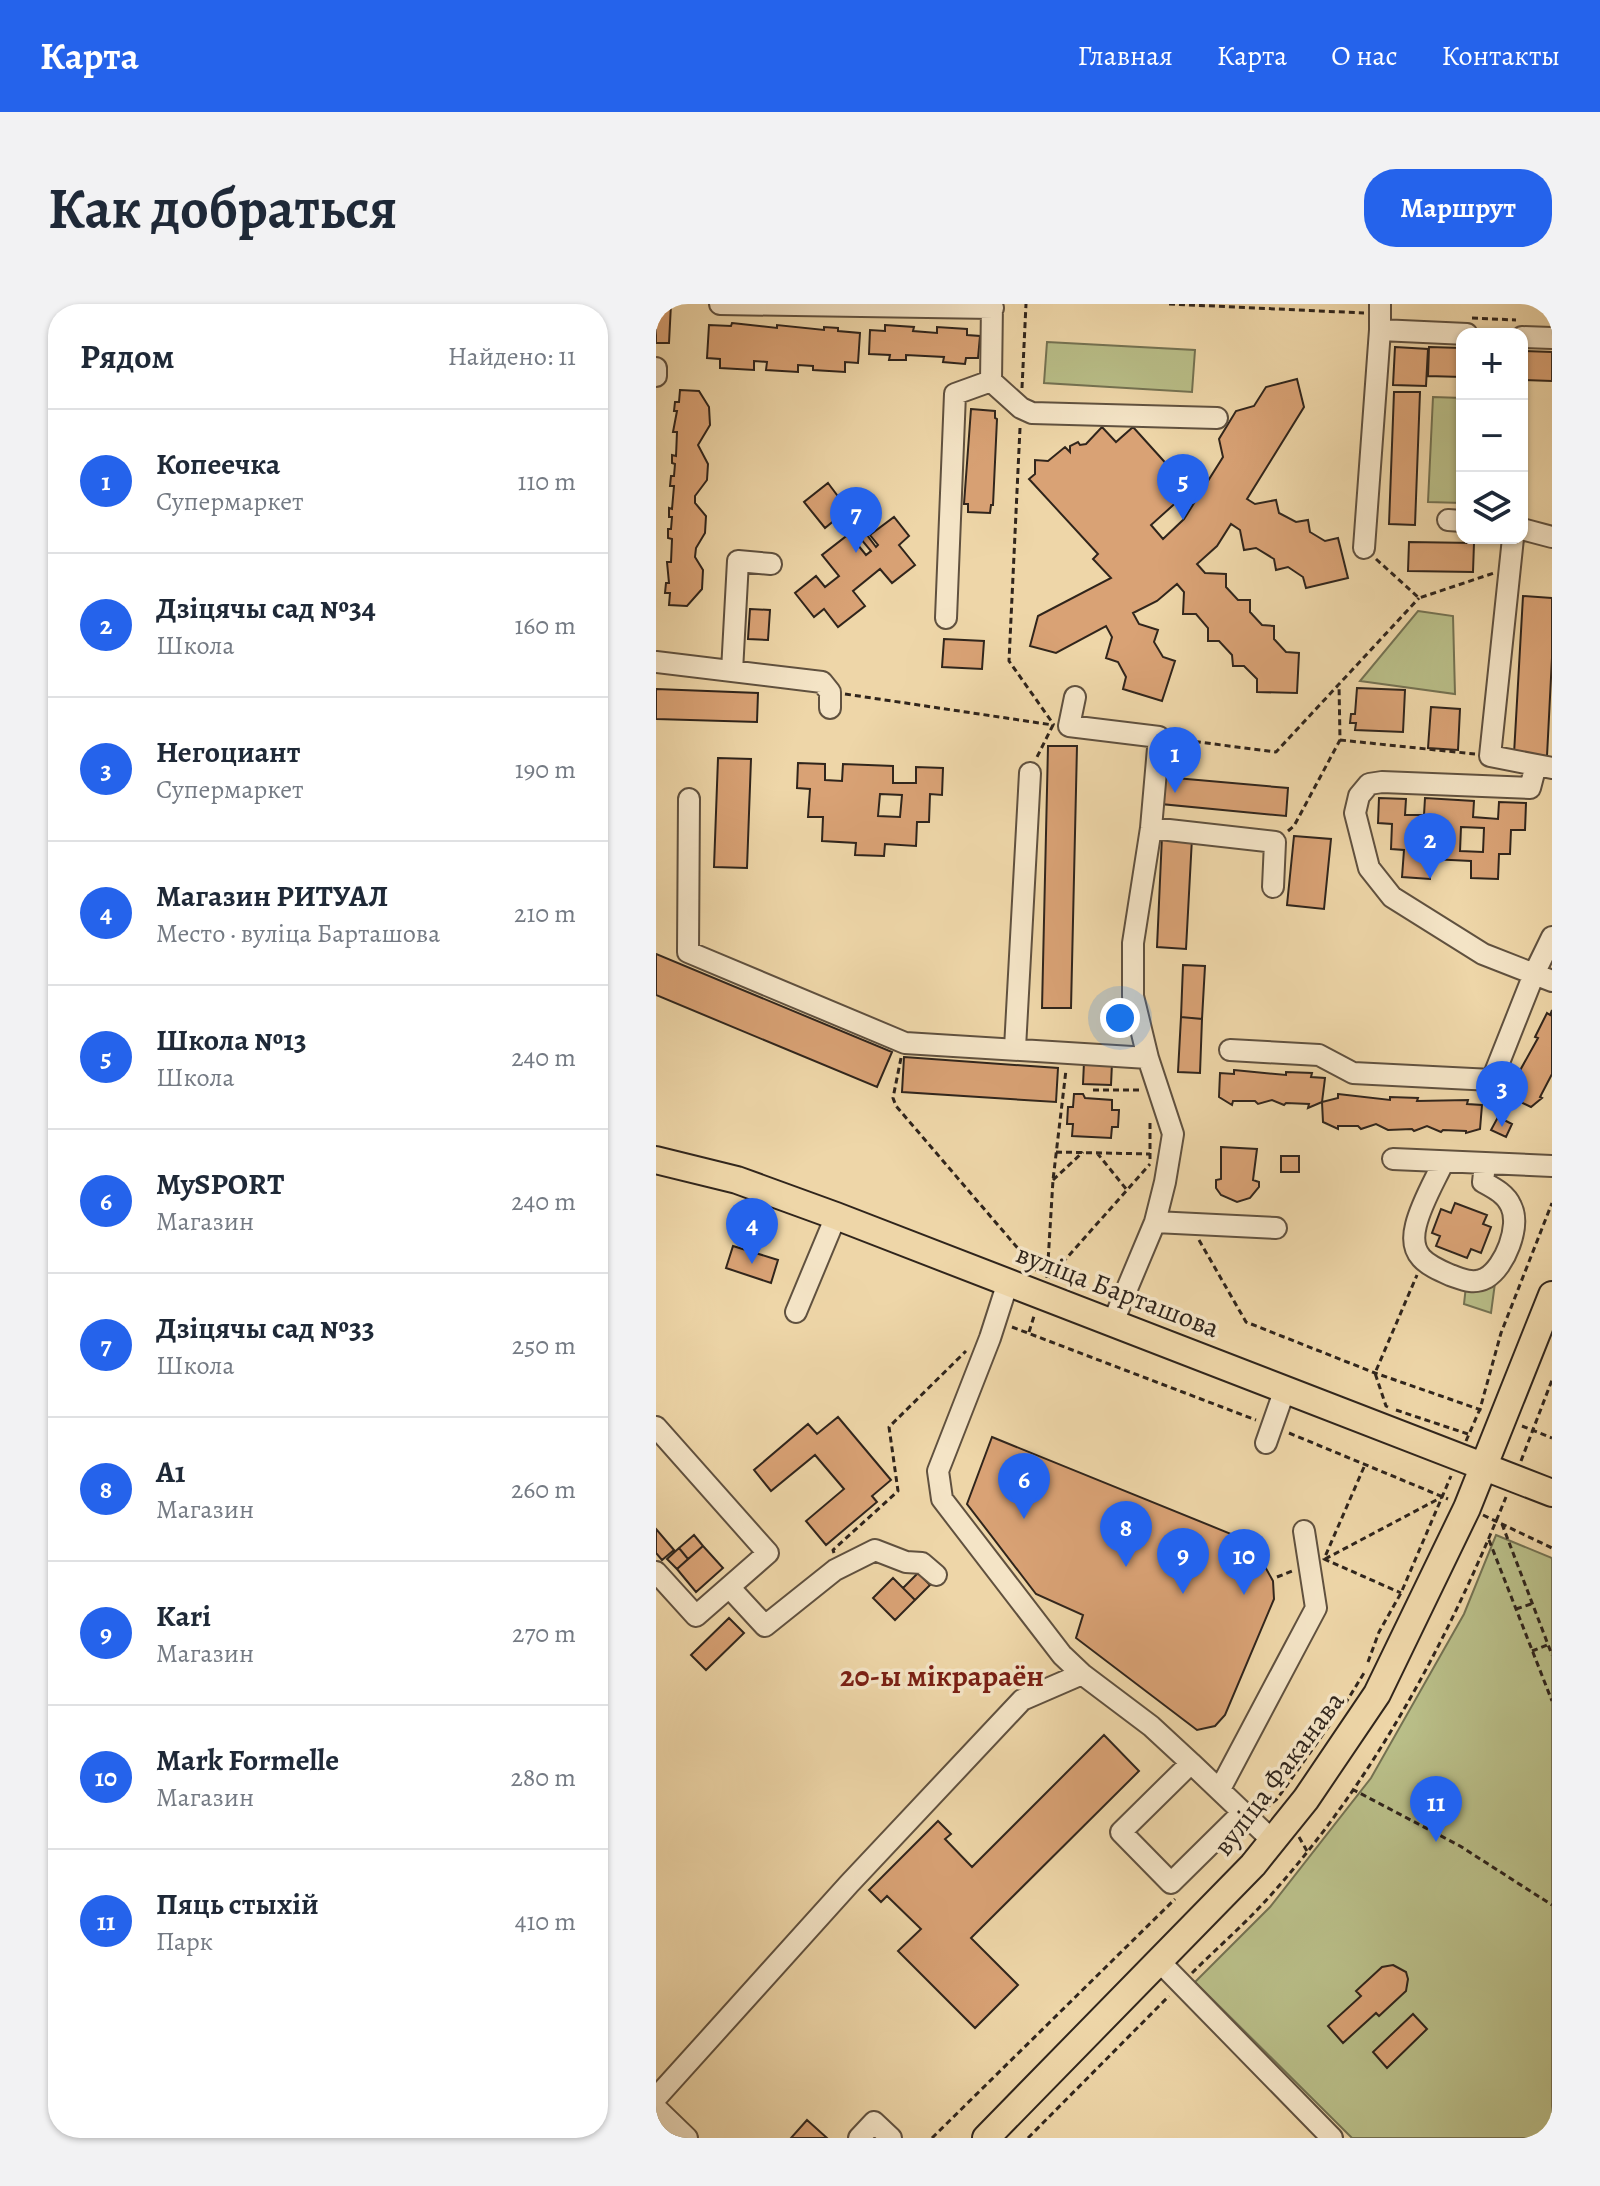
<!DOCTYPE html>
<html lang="ru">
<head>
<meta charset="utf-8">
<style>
  :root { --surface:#fff; --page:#f2f2f3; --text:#1f2937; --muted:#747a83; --line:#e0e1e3; --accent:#2563eb }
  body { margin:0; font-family:Alegreya,serif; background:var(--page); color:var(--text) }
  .controls { position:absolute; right:24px; top:24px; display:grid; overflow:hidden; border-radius:16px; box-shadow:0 2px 6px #0004 }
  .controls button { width:72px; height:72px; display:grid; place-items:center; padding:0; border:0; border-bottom:2px solid var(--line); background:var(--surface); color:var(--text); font:40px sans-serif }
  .you { position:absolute; left:464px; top:714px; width:28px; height:28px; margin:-20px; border:6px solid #fff; border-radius:50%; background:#1a73e8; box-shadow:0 0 0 12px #1a73e833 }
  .badge { display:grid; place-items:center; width:52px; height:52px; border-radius:50%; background:var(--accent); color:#fff; font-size:26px; font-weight:700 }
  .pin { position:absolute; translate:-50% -66px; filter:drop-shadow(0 2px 4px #0008) }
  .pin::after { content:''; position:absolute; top:42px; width:28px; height:24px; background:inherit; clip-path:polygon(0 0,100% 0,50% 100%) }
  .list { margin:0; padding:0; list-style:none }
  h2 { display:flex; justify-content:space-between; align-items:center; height:104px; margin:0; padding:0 32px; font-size:34px }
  h2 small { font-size:26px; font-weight:400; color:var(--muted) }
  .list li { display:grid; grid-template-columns:52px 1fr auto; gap:24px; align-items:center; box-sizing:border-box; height:144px; padding:0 32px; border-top:2px solid var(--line) }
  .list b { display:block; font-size:30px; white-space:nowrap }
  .list p { margin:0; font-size:26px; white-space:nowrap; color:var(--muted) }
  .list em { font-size:26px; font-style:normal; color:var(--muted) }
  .icon { flex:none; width:44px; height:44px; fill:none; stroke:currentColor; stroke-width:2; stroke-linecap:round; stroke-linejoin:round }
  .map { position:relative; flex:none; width:896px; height:1834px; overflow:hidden; border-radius:32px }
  header { display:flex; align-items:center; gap:48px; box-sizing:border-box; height:112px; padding:0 40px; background:var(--accent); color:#fff }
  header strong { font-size:38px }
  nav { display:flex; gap:44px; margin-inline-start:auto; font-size:28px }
  .intro { display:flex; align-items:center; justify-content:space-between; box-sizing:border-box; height:192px; padding:0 48px }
  h1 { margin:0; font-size:56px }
  .button { padding:20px 36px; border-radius:32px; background:var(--accent); color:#fff; font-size:28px; font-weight:700 }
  main { display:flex; gap:48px; padding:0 48px }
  aside { flex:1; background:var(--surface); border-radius:32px; box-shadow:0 2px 6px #0004 }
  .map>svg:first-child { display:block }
  .green { fill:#b9be88; stroke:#747252; stroke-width:2 }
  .building { fill:#d9a275; stroke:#30251c; stroke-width:2; fill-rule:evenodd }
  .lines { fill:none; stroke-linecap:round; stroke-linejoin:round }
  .minor-casing { stroke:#60513f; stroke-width:24 }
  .major-casing { stroke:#30251c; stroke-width:30 }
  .path { stroke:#30251c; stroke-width:3; stroke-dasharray:6 4; stroke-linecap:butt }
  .minor { stroke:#f4e4c6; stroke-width:20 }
  .major { stroke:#eed6a8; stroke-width:26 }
  .labels { text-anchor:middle; stroke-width:7; stroke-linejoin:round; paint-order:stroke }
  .street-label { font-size:28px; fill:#30251c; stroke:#f4e4c6 }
  .neighbourhood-label { font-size:30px; font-weight:bold; fill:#7a1f14; stroke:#f4e4c6 }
</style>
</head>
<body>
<header>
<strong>Карта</strong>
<nav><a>Главная</a><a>Карта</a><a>О нас</a><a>Контакты</a></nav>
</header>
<div class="intro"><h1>Как добраться</h1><a class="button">Маршрут</a></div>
<main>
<aside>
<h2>Рядом<small>Найдено: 11</small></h2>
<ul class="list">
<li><span class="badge">1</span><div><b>Копеечка</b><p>Супермаркет</p></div><em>110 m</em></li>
<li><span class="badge">2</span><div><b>Дзіцячы сад №34</b><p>Школа</p></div><em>160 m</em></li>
<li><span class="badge">3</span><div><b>Негоциант</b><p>Супермаркет</p></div><em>190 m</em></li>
<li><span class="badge">4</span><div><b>Магазин РИТУАЛ</b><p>Место · вуліца Барташова</p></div><em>210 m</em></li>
<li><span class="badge">5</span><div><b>Школа №13</b><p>Школа</p></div><em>240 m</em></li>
<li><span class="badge">6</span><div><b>MySPORT</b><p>Магазин</p></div><em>240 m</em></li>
<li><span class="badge">7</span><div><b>Дзіцячы сад №33</b><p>Школа</p></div><em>250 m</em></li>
<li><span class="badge">8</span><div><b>A1</b><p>Магазин</p></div><em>260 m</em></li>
<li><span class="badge">9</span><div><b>Kari</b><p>Магазин</p></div><em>270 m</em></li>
<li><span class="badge">10</span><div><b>Mark Formelle</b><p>Магазин</p></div><em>280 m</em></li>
<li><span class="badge">11</span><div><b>Пяць стыхій</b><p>Парк</p></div><em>410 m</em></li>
</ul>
</aside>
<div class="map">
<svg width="896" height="1834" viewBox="0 0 896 1834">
  <rect width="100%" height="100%" fill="#eed6a8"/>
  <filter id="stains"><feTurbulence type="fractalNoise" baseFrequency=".0025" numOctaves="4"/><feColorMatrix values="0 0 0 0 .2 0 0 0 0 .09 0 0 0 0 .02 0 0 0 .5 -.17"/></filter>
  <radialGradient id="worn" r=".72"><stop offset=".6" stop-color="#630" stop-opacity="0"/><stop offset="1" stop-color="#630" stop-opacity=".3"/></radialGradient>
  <!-- green -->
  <path class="green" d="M391,38L539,46L536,88L388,79Z
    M777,93L806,94V199L772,198Z
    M762,307L797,312L799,390L704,377Z
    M839,979L835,1009L808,1000L810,982Z
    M840,1231L896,1254V1834H696L539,1678L614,1603L715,1474L808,1310Z"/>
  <!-- building -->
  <path class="building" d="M0,0H15L13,39H0Z
    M76,19L121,24V21L168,26V23L182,24V27L204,29L202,59L189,58V68L157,66V62L142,61V68L110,66L111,58L98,57V66L64,64V55L51,54L53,21L75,22Z
    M229,21L258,23L257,27L281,29V23L311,25V31L324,32L322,54H310L309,60L287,58L288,53L250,51V56H233L234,51L213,50L214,26L229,27Z
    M739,43L772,45L770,82L737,81Z
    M773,43L806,44V73L772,72Z
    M866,47L896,48V77L866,76Z
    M641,75L648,103L591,195L599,200L620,196L623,209L640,218L652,216L654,228L669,237L682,234L692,274L650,284L647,273L632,263L620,266L618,255L600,244L588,246L584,226L575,220L561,242L541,260L549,269L570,270V283L582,296H594V308L606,321L618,322V335L630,348L643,349L641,389L601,388V375L588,362H577L576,351L563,337H552V324L540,310H527L528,288L521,280L501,297L477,309L483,320L502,326L498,338L507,353L519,357L506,397L467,385L470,373L462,358L450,354L456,333L450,322L400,349L374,342L382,312L455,274L437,255L442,250L373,175L379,170V156L392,157L409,143L414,148V142L422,138L424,141L430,140L446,123L460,138L477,123L534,186L495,221L507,235L528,215L567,153L563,135L580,107L598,102L610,83Z
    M24,86L43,87L53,103L54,121L42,141L52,160L51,176L39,192V199L50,212L49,229L40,244L39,253L47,266L46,285L31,302L13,301L14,289H9L10,279H13L11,258H15L16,235L12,234V225H15L16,213H13V204L16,205L18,182H14L15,172H18L19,160L16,159V151L20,152L21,128H17L21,107H18L19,98H23Z
    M738,88H764L759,221L733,220Z
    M315,105L339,107V114L341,115L337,201H335L334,209L312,208V200H308Z
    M172,179L220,243L222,241L214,231L238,213L253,232L243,241L259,261L236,279L224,265L197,287L209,302L182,323L168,305L158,313L139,289L160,272L169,283L183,272L166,251L193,230L210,251L215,247L185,211L169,224L148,198Z
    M753,238L818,239L817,268L752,267Z
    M867,292L896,294V354L891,452L858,450Z
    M94,305L114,306L112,336L92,335Z
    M288,335L328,337L326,365L286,363Z
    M701,384L749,386L747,428L699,426L700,419H694L695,410H699Z
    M0,385L102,389L101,418L0,415Z
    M775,403L804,405L802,446L772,444Z
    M392,442H421L415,704H386Z
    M62,454L95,455L91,564L58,563Z
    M142,459L169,460V476L186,477L187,460L237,462V479H260V463L287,464L286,491L274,490L273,518H261L260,542L229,540L228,552L199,551L200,539L166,537L167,513H152L154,485L141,484ZM224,490L246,491L244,513L222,512Z
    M508,473L632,484L630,512L505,500Z
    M723,494L750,495L749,511H768L769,494L818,497L817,513L842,515L843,498L870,499L869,526H855L854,550H843L842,575L815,574V557L775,555L774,575L746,573L748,546L735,545L736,520L722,519ZM805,523L828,524L827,548L804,547Z
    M506,532L536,534L530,645L501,643Z
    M638,532L675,535L668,605L631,601Z
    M0,650L236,748L221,783L0,691Z
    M527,661L549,662L546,715L525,713Z
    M896,706V770L884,793L886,794L875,803L854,793L860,781L857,779L882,734L879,733L891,709L894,711Z
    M525,713L546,715L544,769L522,768Z
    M248,753L402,764L400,798L246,788Z
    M428,758L456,759L455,781L427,780Z
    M578,766L630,771V768L656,769L655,773L669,774L666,798L652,804L653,800L630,799L628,801L616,796L602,800L599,797H577L576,801L563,793L564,769L578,770Z
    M418,790H427L429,794L456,796V806H463L462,823H456L455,834L416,832L417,820H411L412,803H417Z
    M682,790L734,796V793L762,794L761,797L812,796L811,800L826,801L824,825L810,829V827L787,826L785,828L771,822L758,827L756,825L732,826L720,820L705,825L702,822H682V825L667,818L666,798L682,794Z
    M842,813L856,820L850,833L835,826Z
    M565,843L601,845L597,876L603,878V883L594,894L581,898L565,891L560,884V876L565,875Z
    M625,852H643V868H625Z
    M799,899L831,911L827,920L835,923L825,949L815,945L811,954L780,942L784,932L776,929L785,905L795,909Z
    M77,942L122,956L115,979L70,964Z
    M182,1113L235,1176L216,1192L221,1198L170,1241L150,1217L188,1185L159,1151L115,1187L98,1166L152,1120L161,1130Z
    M336,1133L580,1232L594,1243L607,1259L617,1277L618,1295L569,1411L559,1422L541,1426L420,1334L427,1311L380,1290L311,1200Z
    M0,1225L18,1246L6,1256L0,1249Z
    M38,1231L47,1242L32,1255L23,1244Z
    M47,1242L67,1264L40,1288L21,1265Z
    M23,1244L32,1255L21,1265L11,1255Z
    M262,1269L274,1281L259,1296L247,1284Z
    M237,1274L259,1296L239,1316L217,1294Z
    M73,1314L88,1329L50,1366L35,1351Z
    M448,1431L483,1467L315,1634L362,1681L319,1724L242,1647L265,1625L231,1592L225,1598L213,1586L282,1517L295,1530L289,1535L316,1563Z
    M737,1661L750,1668L752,1675L750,1687L723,1712L720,1709L687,1739L672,1722L705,1692L700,1687L726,1663Z
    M757,1710L771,1725L731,1764L717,1748Z
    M151,1816L171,1834H135Z"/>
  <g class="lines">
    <defs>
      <path id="minor" d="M64,0L337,4
        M724,26L811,30
        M866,33L896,34
        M0,72V64
        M335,77L365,104L376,109L561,114
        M792,216L806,217
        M866,225L896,233
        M857,234L834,452L896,464
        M708,244L724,26V0
        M290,314L299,90L335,77L336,0
        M0,358L166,378L174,388V404
        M76,367L82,257L115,260
        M419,393L413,422L503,433L495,524L477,639V692L492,754
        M880,461L874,484L726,478L713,480L703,492L699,509L713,564L736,593L827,650L878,670L896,633
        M33,495L32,648L249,739L492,754L517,830L509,878L499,918L457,1018
        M495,524L619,538L617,583
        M359,744L374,469
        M574,746L663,751L697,769L836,776L878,670L896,677
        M737,855L896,862
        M787,859C778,878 765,900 760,921C752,952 771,961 794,971C806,975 817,981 830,974C849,963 865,922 855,902C850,890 838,884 827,878L829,860
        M499,918L620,924
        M352,978L334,1034L282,1167L286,1195L406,1351L426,1370L495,1422L535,1459
        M140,1008L180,912
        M0,1123L112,1249L40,1312L0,1268
        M610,1139L629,1085
        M73,1283L109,1322L179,1266L219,1246L250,1258L266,1259L280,1271
        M564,1485L660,1304L648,1227
        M587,1508L515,1579L465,1528L535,1459L617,1537
        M503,1657L676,1834
        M0,1794L193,1580L366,1396L426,1370
        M0,1804L31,1834
        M203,1834L218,1818L235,1834"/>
      <path id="major" d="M0,856L81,876L180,912L896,1189
        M330,1834L597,1561L650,1495L721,1390L811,1204L896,991"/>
    </defs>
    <!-- minor casing -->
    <use href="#minor" class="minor-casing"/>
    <!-- major casing -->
    <use href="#major" class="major-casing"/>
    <!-- path -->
    <path class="path" d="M513,0L708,9
      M816,14L860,16
      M366,84L370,0
      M364,124L353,357L398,421
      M720,255L763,294L838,269
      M189,390L397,421L381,453
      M519,435L620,448L763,294
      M684,436L819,450
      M632,527L638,522L684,436L683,380
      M245,754L237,794L240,802L383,969
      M437,786H485
      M400,848L494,850
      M441,849L471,886
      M494,855V819
      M397,876L427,848
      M543,936L590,1018L719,1069L828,1107
      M391,974L397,876L410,766
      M393,974L494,860
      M356,1023L600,1116
      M373,1028L379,1009
      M732,1103L730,1102L719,1069L761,971
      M740,1106L812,1130
      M866,1122L896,1134
      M633,1129L792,1195
      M810,1137L824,1105L845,1029L896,899
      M865,1157L896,1076
      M708,1163L668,1255L745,1289
      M827,1211L896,1244
      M846,1220L896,1351
      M833,1236L896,1397
      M178,1249L177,1246L242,1187L233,1123L310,1047
      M669,1255L786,1193
      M621,1273L636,1267
      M860,1305L875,1300
      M876,1347L891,1341
      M712,1358L723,1328L745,1289L795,1172
      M689,1400L708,1369
      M696,1485L804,1542L896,1601
      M609,1505L621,1495L675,1419
      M643,1533L651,1547
      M536,1669C561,1644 589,1620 613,1593C718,1477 792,1336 850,1193
      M276,1834L519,1595
      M372,1834L513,1692"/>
    <!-- minor -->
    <use href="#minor" class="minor"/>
    <!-- major -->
    <use href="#major" class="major"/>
  </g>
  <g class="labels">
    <!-- street labels -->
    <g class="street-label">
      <text transform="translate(462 986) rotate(21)" y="10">вуліца Барташова</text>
      <text transform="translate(622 1469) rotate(-53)" y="10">вуліца Факанава</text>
    </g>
    <!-- neighbourhood labels -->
    <g class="neighbourhood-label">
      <text x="286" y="1382">20-ы мікрараён</text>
    </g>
  </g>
  <rect width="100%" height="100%" filter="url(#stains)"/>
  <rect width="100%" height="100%" fill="url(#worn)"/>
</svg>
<div class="controls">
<button>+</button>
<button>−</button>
<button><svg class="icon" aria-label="layers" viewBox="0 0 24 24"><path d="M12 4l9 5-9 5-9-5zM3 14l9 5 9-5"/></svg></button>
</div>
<div class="you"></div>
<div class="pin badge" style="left:519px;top:489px">1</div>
<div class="pin badge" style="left:774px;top:575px">2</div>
<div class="pin badge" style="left:846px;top:823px">3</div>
<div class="pin badge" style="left:96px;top:960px">4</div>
<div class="pin badge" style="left:527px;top:216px">5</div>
<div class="pin badge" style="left:368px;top:1215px">6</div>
<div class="pin badge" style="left:200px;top:249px">7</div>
<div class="pin badge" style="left:470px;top:1263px">8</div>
<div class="pin badge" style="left:527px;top:1290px">9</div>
<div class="pin badge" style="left:588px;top:1291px">10</div>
<div class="pin badge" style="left:780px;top:1538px">11</div>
</div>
</main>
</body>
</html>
